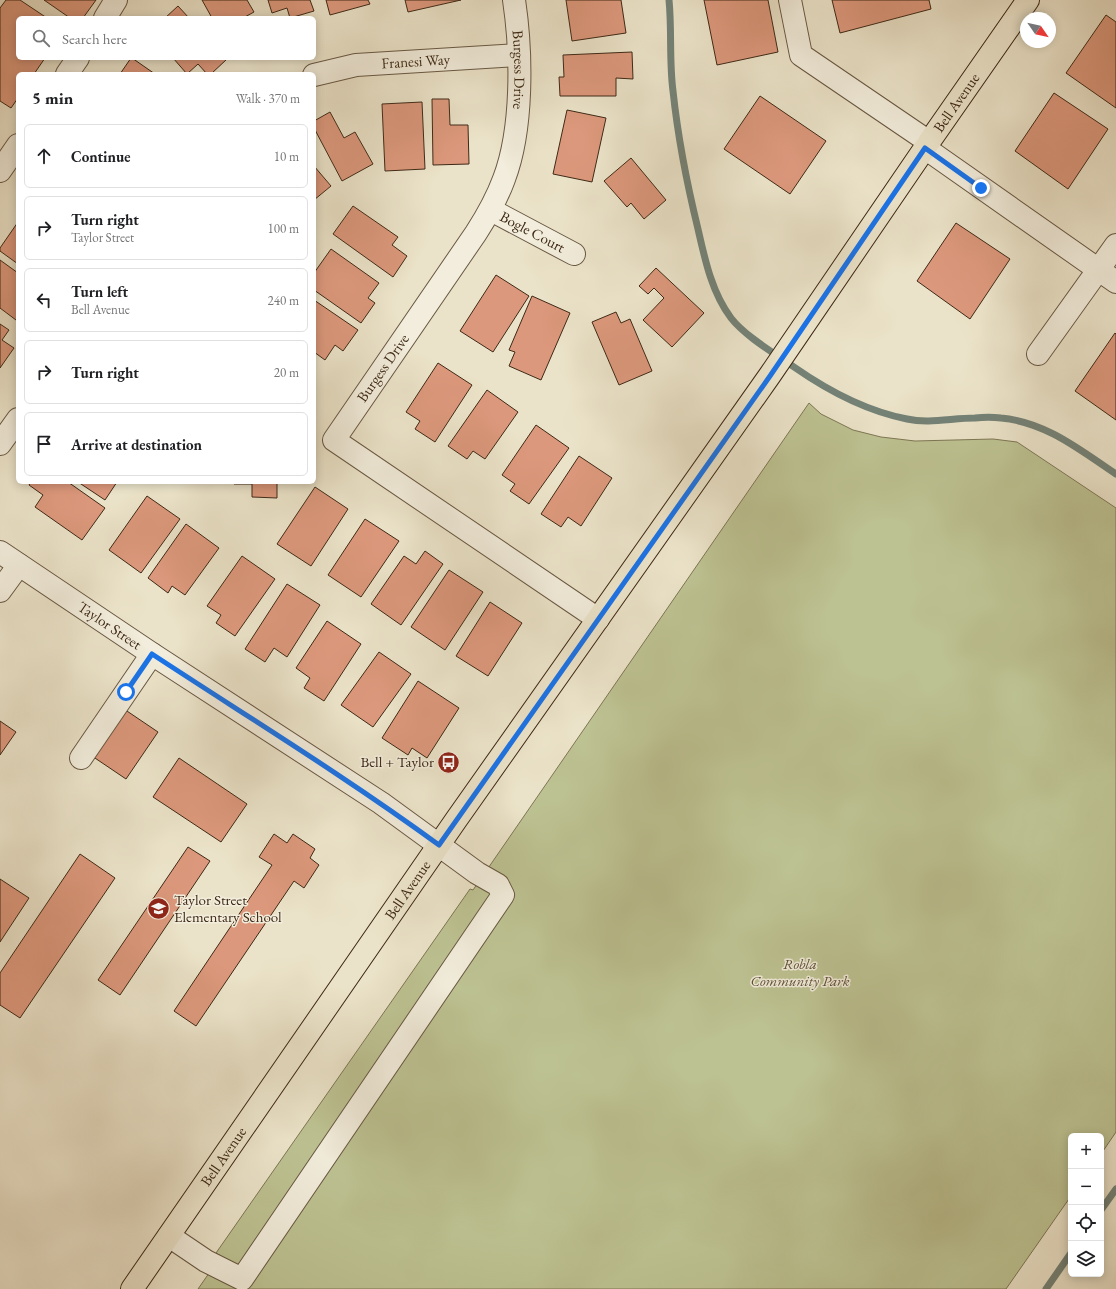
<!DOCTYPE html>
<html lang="en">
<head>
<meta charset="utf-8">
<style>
  :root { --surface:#fff; --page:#f6f6f6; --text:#202124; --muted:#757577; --line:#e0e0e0 }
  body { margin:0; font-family:"EB Garamond",serif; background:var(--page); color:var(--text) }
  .controls { position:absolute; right:12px; bottom:12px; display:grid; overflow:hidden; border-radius:6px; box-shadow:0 2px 10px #0003 }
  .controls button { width:36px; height:36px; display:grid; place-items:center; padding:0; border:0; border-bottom:1px solid var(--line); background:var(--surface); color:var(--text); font:20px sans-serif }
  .compass { position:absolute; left:1020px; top:12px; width:36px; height:36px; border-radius:50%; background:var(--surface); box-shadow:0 2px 10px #0003; rotate:124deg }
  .stop { position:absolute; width:12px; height:12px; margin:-9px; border:3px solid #1a73e8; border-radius:50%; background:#fff }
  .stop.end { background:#1a73e8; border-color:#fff; box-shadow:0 1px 4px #0008 }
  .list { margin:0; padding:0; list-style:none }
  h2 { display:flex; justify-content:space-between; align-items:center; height:52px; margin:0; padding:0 16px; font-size:17px }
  h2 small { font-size:13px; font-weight:400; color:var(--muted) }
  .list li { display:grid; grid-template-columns:26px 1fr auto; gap:12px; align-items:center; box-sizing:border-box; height:64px; margin:0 8px 8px; padding:0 8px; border:1px solid var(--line); border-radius:6px }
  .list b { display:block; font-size:15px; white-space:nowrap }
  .list p { margin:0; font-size:13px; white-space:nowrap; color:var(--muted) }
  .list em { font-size:13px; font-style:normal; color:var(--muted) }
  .icon { flex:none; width:22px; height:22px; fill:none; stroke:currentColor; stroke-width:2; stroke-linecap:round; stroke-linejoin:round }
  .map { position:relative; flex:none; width:1116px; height:1289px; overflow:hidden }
  .search { position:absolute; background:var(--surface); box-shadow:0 2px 10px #0003; left:16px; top:16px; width:300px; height:44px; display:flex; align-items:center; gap:10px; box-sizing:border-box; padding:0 14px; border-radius:6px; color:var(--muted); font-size:15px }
  .panel { position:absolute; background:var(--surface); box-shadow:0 2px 10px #0003; left:16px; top:72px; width:300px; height:412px; border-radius:6px }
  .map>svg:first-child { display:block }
  .green { fill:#bdc292; stroke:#7e7654 }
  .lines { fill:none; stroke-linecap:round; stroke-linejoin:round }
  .stream { stroke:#748277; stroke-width:7 }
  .building { fill:#dc987c; stroke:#3e2916 }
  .minor-casing { stroke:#695843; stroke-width:24 }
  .major-casing { stroke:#3e2916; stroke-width:24 }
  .minor { stroke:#f2eddc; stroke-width:22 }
  .major { stroke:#ebe3c9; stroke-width:22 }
  .route { stroke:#1a73e8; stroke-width:5 }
  .labels { text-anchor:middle; stroke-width:3; stroke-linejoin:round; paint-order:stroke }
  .street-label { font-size:15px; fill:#3e2916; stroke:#f2eddc }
  .poi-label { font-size:15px; fill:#3e2916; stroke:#f2eddc; text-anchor:end }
  .park-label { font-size:15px; font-style:italic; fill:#5e4f35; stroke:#f2eddc }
</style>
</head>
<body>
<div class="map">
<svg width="1116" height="1289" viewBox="0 0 1116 1289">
  <rect width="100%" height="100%" fill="#ebe3c9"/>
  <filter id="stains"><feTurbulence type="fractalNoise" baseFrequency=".005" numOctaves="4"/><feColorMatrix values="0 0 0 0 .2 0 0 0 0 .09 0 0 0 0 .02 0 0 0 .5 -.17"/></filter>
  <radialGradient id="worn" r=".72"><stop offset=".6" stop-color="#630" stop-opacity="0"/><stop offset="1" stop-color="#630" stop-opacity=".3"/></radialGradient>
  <!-- green -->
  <path class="green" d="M809,403L821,414L853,430L881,437L915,441L993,439L1017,442L1116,508V1132L1101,1154V1136H1071V1196L1006,1289H198L221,1256L216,1253L470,889L473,890Z"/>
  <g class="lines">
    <!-- stream -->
    <path class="stream" d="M669,0C672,30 669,61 673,91C678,138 687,184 698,229C705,260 712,293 731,318C745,336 774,353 794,367C827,390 866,411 907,419C929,424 952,418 975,418C984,417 993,417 1001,418C1046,422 1080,450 1116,474
      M1101,1210L1116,1189
      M1046,1289L1071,1253"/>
  </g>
  <!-- building -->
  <path class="building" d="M6,0H20L47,18H18V58H45L34,74H18V98L11,108L0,101V8Z
    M44,0H96L83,18H70Z
    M202,0H247L254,12L243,18H212Z
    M268,0H310L314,11L290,18L287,8L272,13Z
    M326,0H368L370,4L330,15Z
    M405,0H461L408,12Z
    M566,0H621L626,33L572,41Z
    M704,0H768L778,52L717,65Z
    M832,0H929L931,9L840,33Z
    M178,6L189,18H165Z
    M1106,15L1116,22V108L1066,73Z
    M632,52L633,79L616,78V96H560L559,77H564L563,55Z
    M131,58H132L155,74H120Z
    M173,58H226L227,59L211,74H207L198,64L187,74Z
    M1054,93L1108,129L1068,189L1015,151Z
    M760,96L826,141L790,194L724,149Z
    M432,99H449L450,125H468L469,164L433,165Z
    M422,102L425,169L385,171L382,104Z
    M567,110L606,118L592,182L553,174Z
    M330,112L344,138L355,132L373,164L342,181L314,128V121Z
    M631,158L666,200L644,219L631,203L627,207L604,181Z
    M314,166L331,186L314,200Z
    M353,206L398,237L392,245L407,256L393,277L333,234Z
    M18,222V264L0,251V248Z
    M956,223L1010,259L970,319L917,281Z
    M331,249L379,283L368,298L375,303L361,323L314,290V273Z
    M0,260L18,273V317L16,320L0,308Z
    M656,268L704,313L672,347L643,320L664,298L654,288L648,294L639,286Z
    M496,275L529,296L493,352L460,331Z
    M532,296L570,313L541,380L509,366L515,352L509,350Z
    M314,300L358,330L343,351L335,345L325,360L314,352Z
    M616,312L621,323L630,319L652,371L619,385L592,322Z
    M0,324L9,330L2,340L14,348L0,368Z
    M1115,333L1116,334V420L1075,391Z
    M438,363L472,385L435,442L415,429L420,421L406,412Z
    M487,390L518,412L485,459L473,451L467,459L448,446Z
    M536,425L569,448L529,504L510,491L515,484L502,475Z
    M579,456L612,478L581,526L568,517L561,527L541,514Z
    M31,482H68L105,508L82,540L35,507L43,495L29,485Z
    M78,482H117L105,500Z
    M234,482H302L277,483V498L252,497V484H234Z
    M315,487L348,509L311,566L277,544Z
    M147,496L180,519L141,573L109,550Z
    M365,519L399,541L361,597L328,575Z
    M186,524L219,548L185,595L172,586L168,593L148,578Z
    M425,551L443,564L401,625L371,604L404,556L416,564Z
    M242,556L275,579L235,636L216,623L221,615L207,606Z
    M449,570L483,592L445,650L411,627Z
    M287,584L320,605L287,657L274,648L265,662L245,649Z
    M490,602L522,623L488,676L456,656Z
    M327,621L361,644L324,701L304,688L310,678L296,668Z
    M379,652L411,674L373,727L341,705Z
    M418,681L459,708L427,758L412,748L408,755L382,738Z
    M121,707L158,732L126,779L89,754Z
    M0,721L16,732L0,755Z
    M179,758L247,804L221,842L153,797Z
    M274,834L287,843L293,834L315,849L310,858L319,865L304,888L294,881L196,1026L174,1011L272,865L259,857Z
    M188,847L210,861L120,995L98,980Z
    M80,854L115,878L20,1018L0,1005V973Z
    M0,879L29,898L0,942Z"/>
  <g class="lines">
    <defs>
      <g id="minor">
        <path id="s1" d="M514,0C522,53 523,129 504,179C497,198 487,216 476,233L334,440L598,619"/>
        <path d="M790,0L801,55L929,142L925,148L1116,282"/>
        <path d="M105,18L116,0"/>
        <path d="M67,74L78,58"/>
        <path id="s2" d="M314,75L356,65L519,55"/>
        <path d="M0,171L18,145"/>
        <path id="s3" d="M491,210L574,254"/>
        <path d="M1038,354L1116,245"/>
        <path d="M0,444L18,419"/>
        <path id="s4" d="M0,552L152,654L381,803L477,873L498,885L503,895L242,1279L206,1261L169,1236"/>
        <path d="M0,591L19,565"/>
        <path d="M81,758L152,654"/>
      </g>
      <g id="major">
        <path id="s5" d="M929,142L1028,0"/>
        <path id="s6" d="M132,1289L456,820L770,375L925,148"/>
      </g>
    </defs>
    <!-- minor casing -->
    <use href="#minor" class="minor-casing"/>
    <!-- major casing -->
    <use href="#major" class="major-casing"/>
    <!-- minor -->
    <use href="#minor" class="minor"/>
    <!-- major -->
    <use href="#major" class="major"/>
  </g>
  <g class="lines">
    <!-- route -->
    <path class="route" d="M126,692L152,654C248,717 346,777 439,845L770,376L925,148L981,188"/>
  </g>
  <!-- icons -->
  <defs>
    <symbol id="bus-disc" viewBox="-11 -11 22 22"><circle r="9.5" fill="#8f2418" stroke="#f2eddc"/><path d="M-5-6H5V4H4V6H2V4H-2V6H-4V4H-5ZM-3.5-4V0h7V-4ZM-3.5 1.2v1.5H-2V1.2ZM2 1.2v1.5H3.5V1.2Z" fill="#fff"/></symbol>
    <symbol id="school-disc" viewBox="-11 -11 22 22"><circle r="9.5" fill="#8f2418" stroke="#f2eddc"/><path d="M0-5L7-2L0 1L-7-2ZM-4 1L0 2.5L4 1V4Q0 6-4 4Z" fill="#fff"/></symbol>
  </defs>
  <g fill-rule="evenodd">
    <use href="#bus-disc" x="436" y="750" width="25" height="25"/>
    <use href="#school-disc" x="146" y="896" width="25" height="25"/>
  </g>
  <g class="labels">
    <!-- street labels -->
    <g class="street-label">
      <text dy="5" stroke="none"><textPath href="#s2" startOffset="103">Franesi Way</textPath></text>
      <text dy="5" stroke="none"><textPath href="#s1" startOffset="70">Burgess Drive</textPath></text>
      <text dy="5" stroke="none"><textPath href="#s5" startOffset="48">Bell Avenue</textPath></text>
      <text dy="5" stroke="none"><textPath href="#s3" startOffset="47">Bogle Court</textPath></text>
      <text transform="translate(383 368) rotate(-55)" y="5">Burgess Drive</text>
      <text dy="5" stroke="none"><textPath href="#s4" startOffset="132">Taylor Street</textPath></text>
      <text dy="5" stroke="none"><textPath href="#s6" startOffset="485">Bell Avenue</textPath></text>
      <text dy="5" stroke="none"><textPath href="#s6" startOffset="161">Bell Avenue</textPath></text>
    </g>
    <!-- poi labels -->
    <g class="poi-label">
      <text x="434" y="767">Bell + Taylor</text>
      <text x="174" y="905" text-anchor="start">Taylor Street<tspan x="174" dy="17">Elementary School</tspan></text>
    </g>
    <!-- park labels -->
    <g class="park-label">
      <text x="800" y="969">Robla<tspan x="800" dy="17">Community Park</tspan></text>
    </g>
  </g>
  <rect width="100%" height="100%" filter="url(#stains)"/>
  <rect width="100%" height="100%" fill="url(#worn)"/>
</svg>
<div class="controls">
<button>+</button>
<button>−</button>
<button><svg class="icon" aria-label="locate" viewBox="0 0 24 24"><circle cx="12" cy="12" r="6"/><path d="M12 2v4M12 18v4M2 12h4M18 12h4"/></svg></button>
<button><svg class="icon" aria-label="layers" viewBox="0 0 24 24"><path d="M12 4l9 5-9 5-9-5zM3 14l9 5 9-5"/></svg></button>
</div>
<svg class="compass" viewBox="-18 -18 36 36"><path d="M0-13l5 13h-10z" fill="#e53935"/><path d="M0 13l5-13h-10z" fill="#757577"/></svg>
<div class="stop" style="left:126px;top:692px"></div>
<div class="stop end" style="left:981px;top:188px"></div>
<div class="search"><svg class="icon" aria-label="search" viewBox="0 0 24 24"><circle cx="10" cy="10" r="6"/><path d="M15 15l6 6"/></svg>Search here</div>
<section class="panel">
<h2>5 min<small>Walk · 370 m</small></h2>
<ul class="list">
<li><svg class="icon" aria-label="ahead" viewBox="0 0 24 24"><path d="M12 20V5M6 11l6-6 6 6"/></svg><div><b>Continue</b></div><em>10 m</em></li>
<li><svg class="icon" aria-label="right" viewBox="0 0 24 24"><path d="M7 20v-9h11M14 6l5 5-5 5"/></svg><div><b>Turn right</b><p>Taylor Street</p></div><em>100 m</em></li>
<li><svg class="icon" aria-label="left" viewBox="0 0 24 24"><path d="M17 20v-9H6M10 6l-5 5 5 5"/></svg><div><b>Turn left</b><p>Bell Avenue</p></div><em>240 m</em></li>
<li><svg class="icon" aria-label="right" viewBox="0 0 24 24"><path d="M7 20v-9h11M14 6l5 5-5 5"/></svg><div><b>Turn right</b></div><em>20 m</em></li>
<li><svg class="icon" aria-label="arrive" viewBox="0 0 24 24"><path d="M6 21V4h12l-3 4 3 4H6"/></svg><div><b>Arrive at destination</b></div></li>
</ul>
</section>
</div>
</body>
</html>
